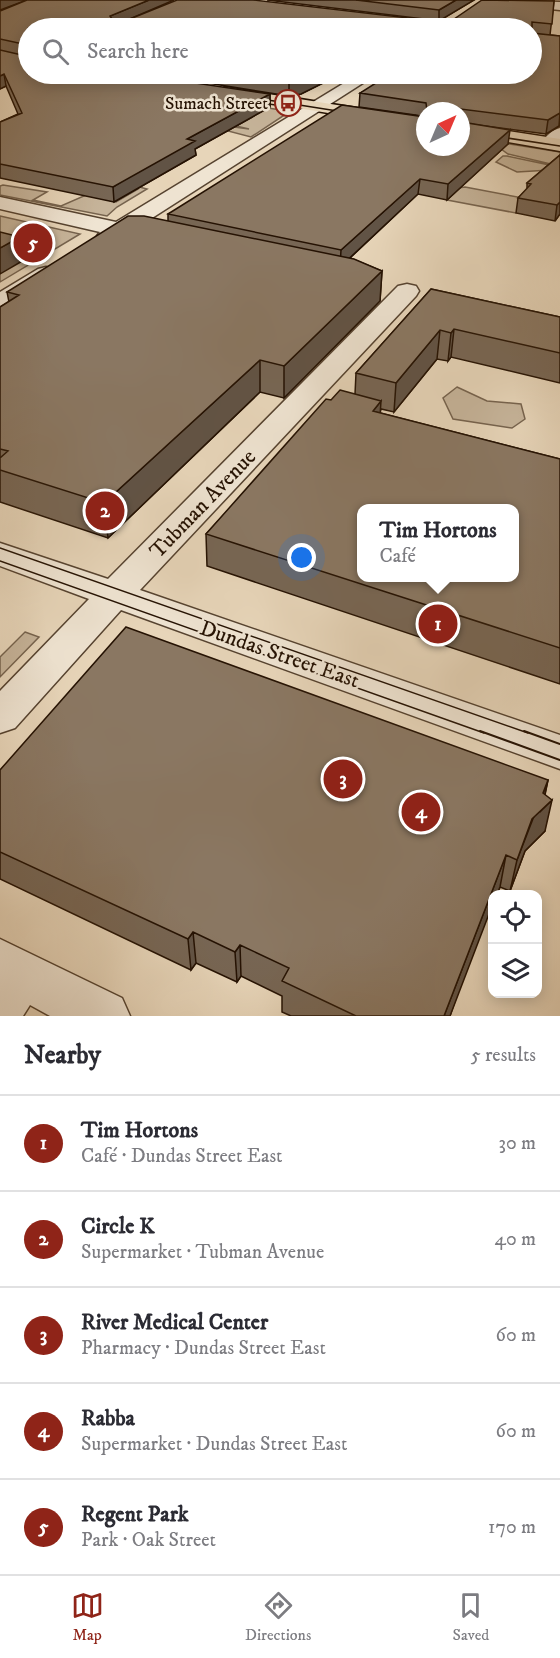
<!DOCTYPE html>
<html lang="en">
<head>
<meta charset="utf-8">
<style>
  :root { --surface:#fff; --page:#f7f7f7; --text:#2b2b33; --muted:#7c7c81; --line:#e1e1e2; --accent:#8f2418 }
  body { margin:0; font-family:"IM FELL DW Pica",serif; background:var(--page); color:var(--text) }
  .controls { position:absolute; right:18px; bottom:18px; display:grid; overflow:hidden; border-radius:12px; box-shadow:0 3px 15px #0003 }
  .controls button { width:54px; height:54px; display:grid; place-items:center; padding:0; border:0; border-bottom:2px solid var(--line); background:var(--surface); color:var(--text); font:30px sans-serif }
  .compass { position:absolute; left:416px; top:102px; width:54px; height:54px; border-radius:50%; background:var(--surface); box-shadow:0 3px 15px #0003; rotate:44deg }
  .you { position:absolute; left:302px; top:558px; width:21px; height:21px; margin:-15px; border:4px solid #fff; border-radius:50%; background:#1a73e8; box-shadow:0 0 0 9px #1a73e833 }
  .badge { display:grid; place-items:center; width:39px; height:39px; border-radius:50%; background:var(--accent); color:#fff; font-size:20px; font-weight:700 }
  .pin { position:absolute; translate:-50% -50%; border:3px solid #fff; box-shadow:0 2px 6px #0006 }
  .popup { position:absolute; left:357px; top:504px; width:162px; height:78px; box-sizing:border-box; display:grid; place-content:center; border-radius:12px; background:var(--surface); filter:drop-shadow(0 2px 4px #0005); font-size:20px; white-space:nowrap; color:var(--muted) }
  .popup b { font-size:22px; color:var(--text) }
  .popup::after { content:''; position:absolute; left:50%; top:100%; margin-left:-12px; border:12px solid transparent; border-top-color:var(--surface) }
  .list { margin:0; padding:0; list-style:none }
  h2 { display:flex; justify-content:space-between; align-items:center; height:78px; margin:0; padding:0 24px; font-size:26px }
  h2 small { font-size:20px; font-weight:400; color:var(--muted) }
  .list li { display:grid; grid-template-columns:39px 1fr auto; gap:18px; align-items:center; box-sizing:border-box; height:96px; padding:0 24px; border-top:2px solid var(--line) }
  .list b { display:block; font-size:22px; white-space:nowrap }
  .list p { margin:0; font-size:20px; white-space:nowrap; color:var(--muted) }
  .list em { font-size:20px; font-style:normal; color:var(--muted) }
  .icon { flex:none; width:33px; height:33px; fill:none; stroke:currentColor; stroke-width:2; stroke-linecap:round; stroke-linejoin:round }
  .map { position:relative; flex:none; width:560px; height:1016px; overflow:hidden }
  .search { position:absolute; background:var(--surface); box-shadow:0 3px 15px #0003; left:18px; right:18px; top:18px; height:66px; display:flex; align-items:center; gap:15px; box-sizing:border-box; padding:0 21px; border-radius:33px; color:var(--muted); font-size:22px }
  .sheet { height:558px; background:var(--surface) }
  nav { display:flex; justify-content:space-around; align-items:center; box-sizing:border-box; height:84px; border-top:2px solid var(--line); background:var(--surface); font-size:16px; color:var(--muted) }
  nav a { display:grid; justify-items:center; gap:3px }
  nav .on { color:var(--accent) }
  .map>svg:first-child { display:block }
  .green { fill:#c6b49a; stroke:#76634e; stroke-width:1.5 }
  .lines { fill:none; stroke-linecap:round; stroke-linejoin:round }
  .minor-casing { stroke:#564330; stroke-width:3 }
  .major-casing { stroke:#251203; stroke-width:3 }
  .minor { fill:#efe4d2; fill-rule:evenodd }
  .major { fill:#e7d5b9; fill-rule:evenodd }
  .tram-far1 { stroke:#251203; stroke-width:1.5 }
  .tram { stroke:#251203; stroke-width:2 }
  .wall { fill:#776654; stroke:#251203; stroke-width:1.5; fill-rule:evenodd }
  .shaded-wall { fill:#615345; stroke:#251203; stroke-width:1.5 }
  .building { fill:#8a7762; stroke:#251203; stroke-width:1.5; fill-rule:evenodd }
  .labels { text-anchor:middle; stroke-width:5; stroke-linejoin:round; paint-order:stroke }
  .far-poi-label { font-size:18px; fill:#251203; stroke:#efe4d2; text-anchor:end }
  .street-label { font-size:22px; fill:#251203; stroke:#efe4d2 }
</style>
</head>
<body>
<div class="map">
<svg width="560" height="1016" viewBox="0 0 560 1016">
  <rect width="100%" height="100%" fill="#e7d5b9"/>
  <filter id="stains"><feTurbulence type="fractalNoise" baseFrequency=".00333" numOctaves="4"/><feColorMatrix values="0 0 0 0 .2 0 0 0 0 .09 0 0 0 0 .02 0 0 0 .5 -.17"/></filter>
  <radialGradient id="worn" r=".72"><stop offset=".6" stop-color="#630" stop-opacity="0"/><stop offset="1" stop-color="#630" stop-opacity=".3"/></radialGradient>
  <!-- green -->
  <path class="green" d="M237,103L287,111L289,112L251,137L228,131L234,127L249,129L236,126L251,118L230,115Z
    M490,141L560,152V159L555,165L508,154Z
    M503,156H507L554,166L550,170L517,172L496,162Z
    M128,184L147,189L117,207L107,216L0,195V186L3,185L47,192L33,200L61,206L86,195L116,202L138,189L129,187Z
    M465,187L528,199L516,213L447,200L458,188Z
    M0,216L80,234L0,282Z
    M457,387L487,401L521,404L525,419L512,428L453,419L443,398Z
    M25,632L39,637L0,677V657Z"/>
  <g class="lines">
    <defs>
      <path id="minor" d="M495,0L560,2V10L501,4Z
        M176,74H196L174,86H162L160,83Z
        M359,74H377L138,227L162,232L165,237L162,242C148,245 137,235 123,237C114,238 111,243 100,241L97,236L100,232L0,209V197L116,222Z
        M560,128V143L550,149L543,147L541,143C546,136 552,130 560,128Z
        M46,267L54,269L58,274L54,279L9,307L0,309V292L38,269Z
        M407,284L416,286L419,291L416,296L140,590L560,735V769L121,610L15,728L0,733V691L89,599L0,566V543L108,579L398,286Z
        M0,939L122,998L130,1016H50L30,1005L23,1016H0Z"/>
      <path id="major" d="M225,87L425,119V129L219,95L217,92Z
        M461,124L560,139V151L461,134Z"/>
    </defs>
    <!-- minor casing -->
    <use href="#minor" class="minor-casing"/>
    <!-- major casing -->
    <use href="#major" class="major-casing"/>
    <!-- minor -->
    <use href="#minor" class="minor"/>
    <!-- major -->
    <use href="#major" class="major"/>
    <!-- tram-far1 -->
    <path class="tram-far1" d="M255,98L350,113
      M461,131L560,146
      M0,548L528,733
      M0,561L484,733"/>
    <!-- tram -->
    <path class="tram" d="M480,731L560,760
      M524,731L560,744"/>
  </g>
  <!-- wall -->
  <path class="wall" d="M0,0L132,18L417,19H424L267,0H474L442,19H454L554,1L550,35L560,36V126H559L546,134L470,124L508,144L447,200L418,194L350,258L382,271L380,301L284,398L260,392L108,538L0,502V307L9,302L7,292L168,221V214L416,115L359,107L360,93L531,28H28V74L270,94V107L195,149L196,155L114,202L0,178V122L18,114L6,86L0,89V11L18,3ZM425,111H461L425,147Z
    M143,74H173L166,77Z
    M189,74H341L301,94L289,96L189,80Z
    M560,155V214L555,221L516,213L518,198L527,189V183Z
    M431,289L560,317V383L451,357L448,361L437,359L394,412L381,409L380,413L560,459V684L207,566L206,534L331,400L355,394L356,373Z
    M0,770L548,780L545,795V831L525,851L510,891L500,887L497,894H492L450,1016H291L282,1012V996L241,976L237,982L196,963L191,970L0,879Z"/>
  <!-- shaded-wall -->
  <path class="shaded-wall" d="M0,0H27L0,10Z
    M149,0H174L111,27L110,16Z
    M456,0H474L439,21V10Z
    M4,74L6,86L0,89V76Z
    M166,74H173L166,77Z
    M317,74H341L301,94L289,96V83Z
    M270,94V107L195,149L196,155L114,202L113,187L187,139Z
    M560,113L559,126L546,134L548,120Z
    M510,130L508,144L447,200L448,184Z
    M420,179L418,194L340,267L341,250Z
    M560,202V214L555,221L557,205Z
    M20,237L24,260L0,274V248Z
    M382,271L380,301L284,398V366Z
    M454,329L451,357L448,361L451,333Z
    M440,330L437,359L394,412L396,383Z
    M260,360V392L108,538L104,503Z
    M381,401L379,431L373,411Z
    M548,780L541,811L552,800L545,831L525,851L510,891L517,860Z
    M506,855L500,887L497,894H492V906L450,1016H444Z
    M193,932L196,963L191,970L188,939Z
    M240,945L241,976L237,982L235,952Z"/>
  <!-- building -->
  <path class="building" d="M27,0H149L110,16L112,19H130L177,0H253L417,19H454L482,0L554,1L552,24L532,22V33L560,36V113L548,120L461,109L462,122L510,130L448,184L420,179L341,250L168,214L342,105L425,117V147H461V111H427L426,103L360,93L390,74H531V28H414L412,25L405,28H28V51V45L0,39V11Z
    M356,0H456L439,10Z
    M0,50L26,56L28,54V74H135L270,94L187,139L195,141L113,187L0,164V122L22,113L4,74L0,76Z
    M226,74H317L301,81L289,83Z
    M560,155V202L557,205L518,198L531,184L527,183Z
    M128,216H144L354,259L382,271L284,366L260,360L104,503L0,470V458L8,451L0,449V307L19,295L7,292Z
    M0,232L20,237L0,248Z
    M431,289L560,317V353L454,329L451,333L440,330L396,383L356,373Z
    M340,390L381,401L373,411L560,459V648L206,534L326,399L331,400ZM362,508H514V578H362Z
    M126,627L548,780L543,793L552,800L532,819L517,860L506,855L444,1016H356L282,981L289,968L240,945L235,952L193,932L188,939L0,852V770Z"/>
  <!-- icons -->
  <defs>
    <symbol id="bus-ring" viewBox="-11 -11 22 22"><circle r="9.5" fill="#efe4d2" stroke="#8f2418" stroke-width="1.5"/><path d="M-5-6H5V4H4V6H2V4H-2V6H-4V4H-5ZM-3.5-4V0h7V-4ZM-3.5 1.2v1.5H-2V1.2ZM2 1.2v1.5H3.5V1.2Z" fill="#8f2418"/></symbol>
  </defs>
  <g fill-rule="evenodd">
    <use href="#bus-ring" x="273" y="88" width="30" height="30"/>
  </g>
  <g class="labels">
    <!-- far-poi labels -->
    <g class="far-poi-label">
      <text x="268" y="109">Sumach Street</text>
    </g>
    <!-- street labels -->
    <g class="street-label">
      <text transform="translate(202 503) rotate(-46)" y="8">Tubman Avenue</text>
      <text transform="translate(280 653) rotate(19)" y="8">Dundas Street East</text>
    </g>
  </g>
  <rect width="100%" height="100%" filter="url(#stains)"/>
  <rect width="100%" height="100%" fill="url(#worn)"/>
</svg>
<div class="controls">
<button><svg class="icon" aria-label="locate" viewBox="0 0 24 24"><circle cx="12" cy="12" r="6"/><path d="M12 2v4M12 18v4M2 12h4M18 12h4"/></svg></button>
<button><svg class="icon" aria-label="layers" viewBox="0 0 24 24"><path d="M12 4l9 5-9 5-9-5zM3 14l9 5 9-5"/></svg></button>
</div>
<svg class="compass" viewBox="-18 -18 36 36"><path d="M0-13l5 13h-10z" fill="#e53935"/><path d="M0 13l5-13h-10z" fill="#7c7c81"/></svg>
<div class="you"></div>
<div class="pin badge" style="left:438px;top:624px">1</div>
<div class="popup"><b>Tim Hortons</b>Café</div>
<div class="pin badge" style="left:105px;top:511px">2</div>
<div class="pin badge" style="left:343px;top:779px">3</div>
<div class="pin badge" style="left:421px;top:812px">4</div>
<div class="pin badge" style="left:33px;top:243px">5</div>
<div class="search"><svg class="icon" aria-label="search" viewBox="0 0 24 24"><circle cx="10" cy="10" r="6"/><path d="M15 15l6 6"/></svg>Search here</div>
</div>
<section class="sheet">
<h2>Nearby<small>5 results</small></h2>
<ul class="list">
<li><span class="badge">1</span><div><b>Tim Hortons</b><p>Café · Dundas Street East</p></div><em>30 m</em></li>
<li><span class="badge">2</span><div><b>Circle K</b><p>Supermarket · Tubman Avenue</p></div><em>40 m</em></li>
<li><span class="badge">3</span><div><b>River Medical Center</b><p>Pharmacy · Dundas Street East</p></div><em>60 m</em></li>
<li><span class="badge">4</span><div><b>Rabba</b><p>Supermarket · Dundas Street East</p></div><em>60 m</em></li>
<li><span class="badge">5</span><div><b>Regent Park</b><p>Park · Oak Street</p></div><em>170 m</em></li>
</ul>
</section>
<nav>
<a class="on"><svg class="icon" aria-label="map" viewBox="0 0 24 24"><path d="M3 6l6-2 6 2 6-2v14l-6 2-6-2-6 2zM9 4v14M15 6v14"/></svg>Map</a>
<a><svg class="icon" aria-label="directions" viewBox="0 0 24 24"><path d="M12 3l9 9-9 9-9-9zM9 14v-3h6M13 9l2 2-2 2"/></svg>Directions</a>
<a><svg class="icon" aria-label="saved" viewBox="0 0 24 24"><path d="M7 4h10v16l-5-4-5 4z"/></svg>Saved</a>
</nav>
</body>
</html>
